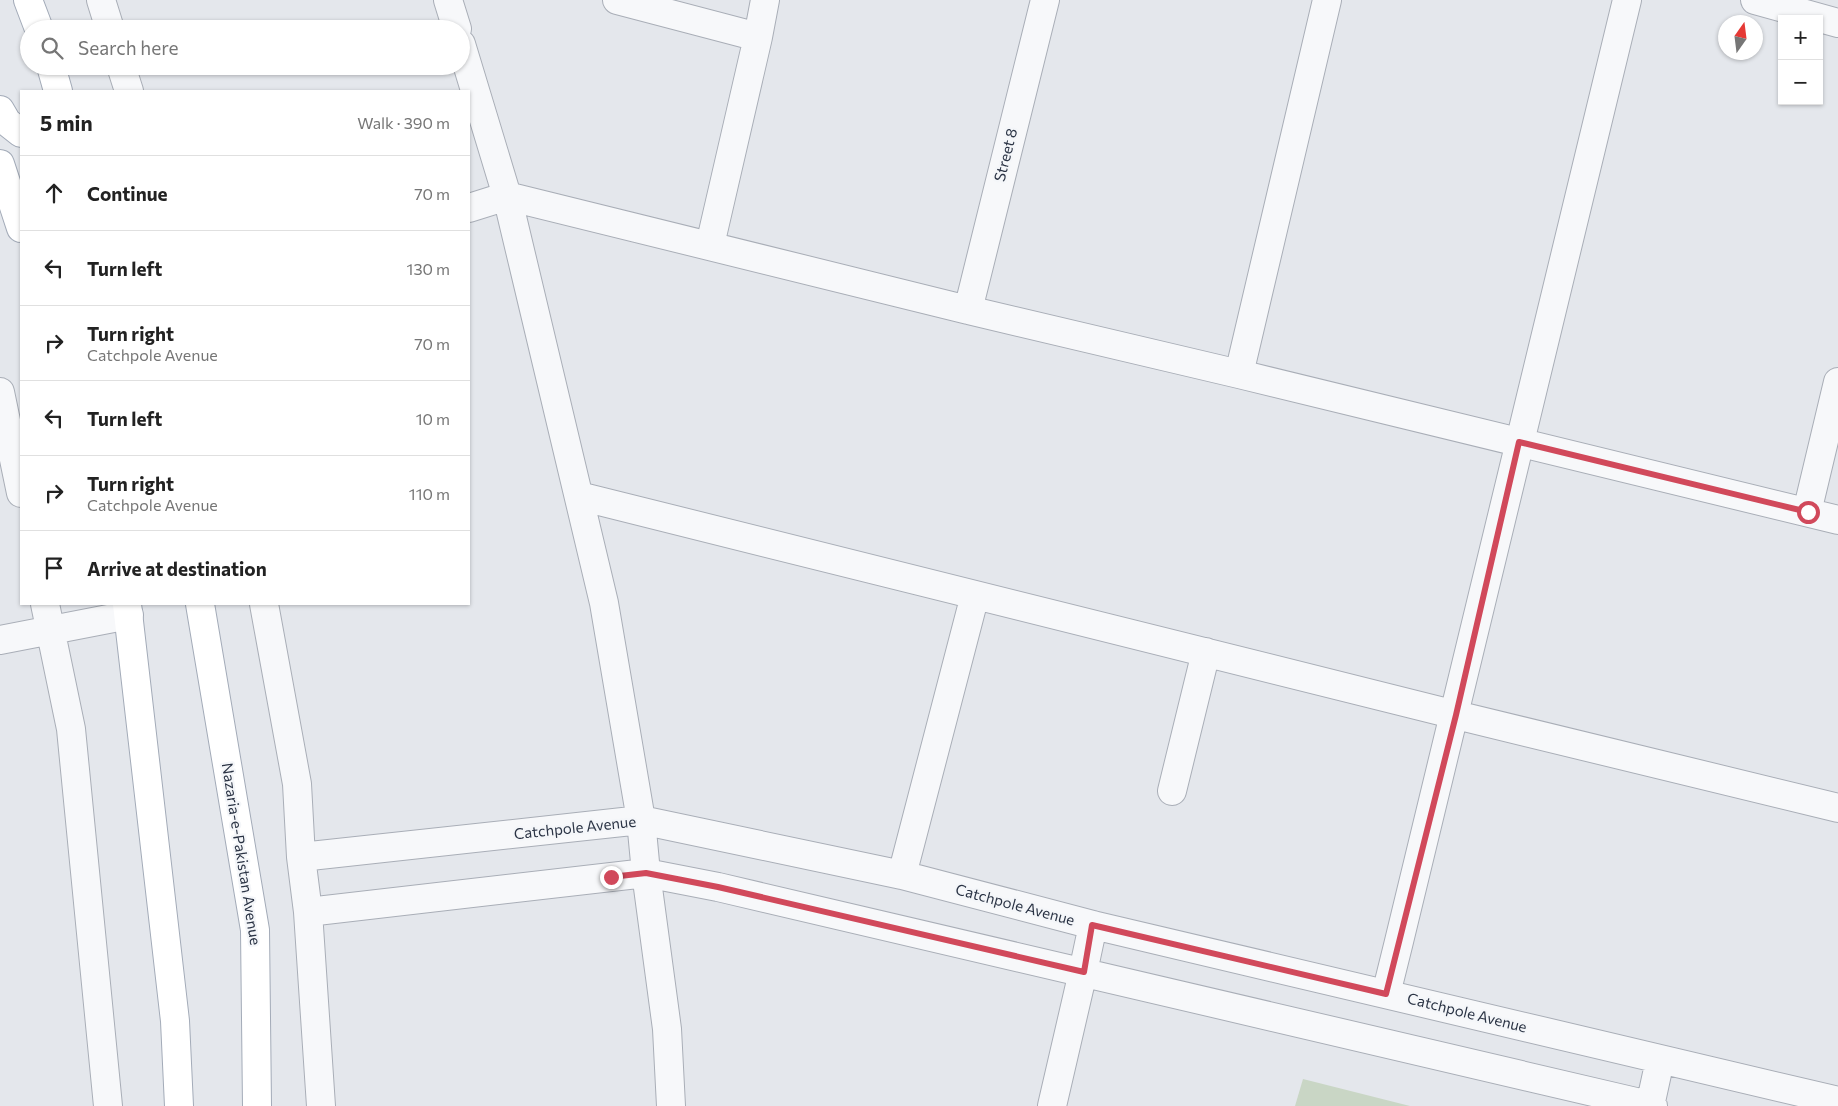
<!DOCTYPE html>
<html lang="en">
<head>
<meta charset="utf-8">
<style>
  :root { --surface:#fff; --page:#f6f6f6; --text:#222; --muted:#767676; --line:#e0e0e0 }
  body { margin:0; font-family:Commissioner,sans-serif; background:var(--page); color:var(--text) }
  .controls { position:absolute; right:15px; top:15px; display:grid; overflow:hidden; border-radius:0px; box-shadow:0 1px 4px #0004 }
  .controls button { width:45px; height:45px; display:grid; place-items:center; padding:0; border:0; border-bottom:1px solid var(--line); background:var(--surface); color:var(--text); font:25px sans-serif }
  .compass { position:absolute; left:1718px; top:15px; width:45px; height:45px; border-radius:50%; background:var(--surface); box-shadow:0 1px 4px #0004; rotate:14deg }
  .stop { position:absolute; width:15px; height:15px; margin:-11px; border:4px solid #d1495b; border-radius:50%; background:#fff }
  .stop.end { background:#d1495b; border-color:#fff; box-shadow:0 1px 5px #0008 }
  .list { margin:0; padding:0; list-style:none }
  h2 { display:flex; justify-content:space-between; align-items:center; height:65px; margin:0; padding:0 20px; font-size:21px }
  h2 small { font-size:16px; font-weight:400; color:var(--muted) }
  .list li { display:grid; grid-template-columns:32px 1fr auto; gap:15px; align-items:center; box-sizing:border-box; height:75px; padding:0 20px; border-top:1px solid var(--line) }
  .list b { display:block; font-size:19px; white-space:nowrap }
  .list p { margin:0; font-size:16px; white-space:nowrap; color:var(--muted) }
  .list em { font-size:16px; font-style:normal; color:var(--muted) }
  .icon { flex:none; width:28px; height:28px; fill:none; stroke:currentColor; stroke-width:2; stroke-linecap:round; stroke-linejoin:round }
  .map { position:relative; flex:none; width:1838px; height:1106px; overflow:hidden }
  .search { position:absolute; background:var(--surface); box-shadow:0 1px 4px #0004; left:20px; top:20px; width:450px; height:55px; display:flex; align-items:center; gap:12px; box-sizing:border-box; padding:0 18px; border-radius:28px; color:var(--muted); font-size:19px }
  .panel { position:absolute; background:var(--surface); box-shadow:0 1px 4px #0004; left:20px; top:90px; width:450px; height:515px; border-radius:0px }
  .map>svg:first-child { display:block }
  .green { fill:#c9d6c5 }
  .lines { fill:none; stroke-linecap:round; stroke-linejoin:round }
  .minor-casing { stroke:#a9aeb7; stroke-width:30 }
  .major-casing { stroke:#a3abb8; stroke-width:30 }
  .minor { stroke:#f7f8fa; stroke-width:28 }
  .major { stroke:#fff; stroke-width:28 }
  .route { stroke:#d1495b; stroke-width:6 }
  .labels { text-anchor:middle; stroke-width:4.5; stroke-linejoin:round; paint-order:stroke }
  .street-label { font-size:15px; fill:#2b3445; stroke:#f4f6f9 }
</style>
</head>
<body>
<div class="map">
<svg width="1838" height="1106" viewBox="0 0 1838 1106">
  <rect width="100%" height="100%" fill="#e4e7ec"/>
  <!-- green -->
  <path class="green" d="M1303,1079L1410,1106H1295Z"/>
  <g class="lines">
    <defs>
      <path id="minor" d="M101,0L110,29
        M448,0L457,29
        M617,0L758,37
        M1755,0L1838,23
        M461,44L507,196L604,603L641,820L646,873L667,1029L671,1106
        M121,66L129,91
        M469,208L507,196L968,310L1239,374L1838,520
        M710,245L758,37L765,0
        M968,310L1045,0
        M1239,374L1327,0
        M0,392L21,493
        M579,496L1456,715L1838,808
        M1807,512L1838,382
        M45,604L71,729L108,1106
        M264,604L297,784L301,857L308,912L321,1106
        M0,640L129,615
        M1172,791L1206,652
        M301,857L641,820L902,875L1093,925L1838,1101
        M902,875L975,595
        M308,912L646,873L718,887L1653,1106
        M1386,994C1468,663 1546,331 1627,0
        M1052,1106L1083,972L1093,925
        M1650,1106L1660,1060"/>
      <path id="major" d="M28,0L39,29
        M51,66L58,91
        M0,110L7,122L21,133
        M0,164L21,228
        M127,604L175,1021L179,1106
        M200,604L255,930L257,1106"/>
    </defs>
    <!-- minor casing -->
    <use href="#minor" class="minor-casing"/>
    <!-- major casing -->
    <use href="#major" class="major-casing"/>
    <!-- minor -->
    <use href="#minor" class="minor"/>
    <!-- major -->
    <use href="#major" class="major"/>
  </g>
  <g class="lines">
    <!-- route -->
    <path class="route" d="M611,877L646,873L718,887L1084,972L1092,925L1386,994L1456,715L1519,442L1808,512"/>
  </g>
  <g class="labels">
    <!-- street labels -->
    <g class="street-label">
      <text transform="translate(1006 155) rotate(-76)" y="5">Street 8</text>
      <text transform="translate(575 828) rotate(-6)" y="5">Catchpole Avenue</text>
      <text transform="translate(241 854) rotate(81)" y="5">Nazaria-e-Pakistan Avenue</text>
      <text transform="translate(1015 905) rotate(15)" y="5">Catchpole Avenue</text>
      <text transform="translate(1467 1013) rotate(14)" y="5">Catchpole Avenue</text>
    </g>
  </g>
</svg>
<div class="controls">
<button>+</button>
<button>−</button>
</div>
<svg class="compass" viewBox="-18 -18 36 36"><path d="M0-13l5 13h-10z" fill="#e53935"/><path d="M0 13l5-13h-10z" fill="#767676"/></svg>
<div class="stop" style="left:1808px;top:512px"></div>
<div class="stop end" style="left:611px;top:877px"></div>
<div class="search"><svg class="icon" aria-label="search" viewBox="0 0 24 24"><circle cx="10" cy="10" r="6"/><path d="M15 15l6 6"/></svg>Search here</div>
<section class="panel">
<h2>5 min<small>Walk · 390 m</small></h2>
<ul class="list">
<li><svg class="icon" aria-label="ahead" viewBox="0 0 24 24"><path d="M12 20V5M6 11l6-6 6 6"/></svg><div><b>Continue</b></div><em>70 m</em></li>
<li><svg class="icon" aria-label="left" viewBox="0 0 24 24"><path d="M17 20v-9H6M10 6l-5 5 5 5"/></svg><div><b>Turn left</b></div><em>130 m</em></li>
<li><svg class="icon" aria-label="right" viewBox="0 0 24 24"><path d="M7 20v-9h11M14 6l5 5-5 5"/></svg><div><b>Turn right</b><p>Catchpole Avenue</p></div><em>70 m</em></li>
<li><svg class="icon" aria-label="left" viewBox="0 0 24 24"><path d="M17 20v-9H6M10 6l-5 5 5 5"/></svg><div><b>Turn left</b></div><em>10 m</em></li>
<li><svg class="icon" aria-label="right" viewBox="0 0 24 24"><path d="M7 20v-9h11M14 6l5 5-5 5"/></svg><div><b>Turn right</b><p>Catchpole Avenue</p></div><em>110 m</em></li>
<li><svg class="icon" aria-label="arrive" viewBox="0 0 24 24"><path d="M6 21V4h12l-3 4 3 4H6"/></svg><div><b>Arrive at destination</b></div></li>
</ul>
</section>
</div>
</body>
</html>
